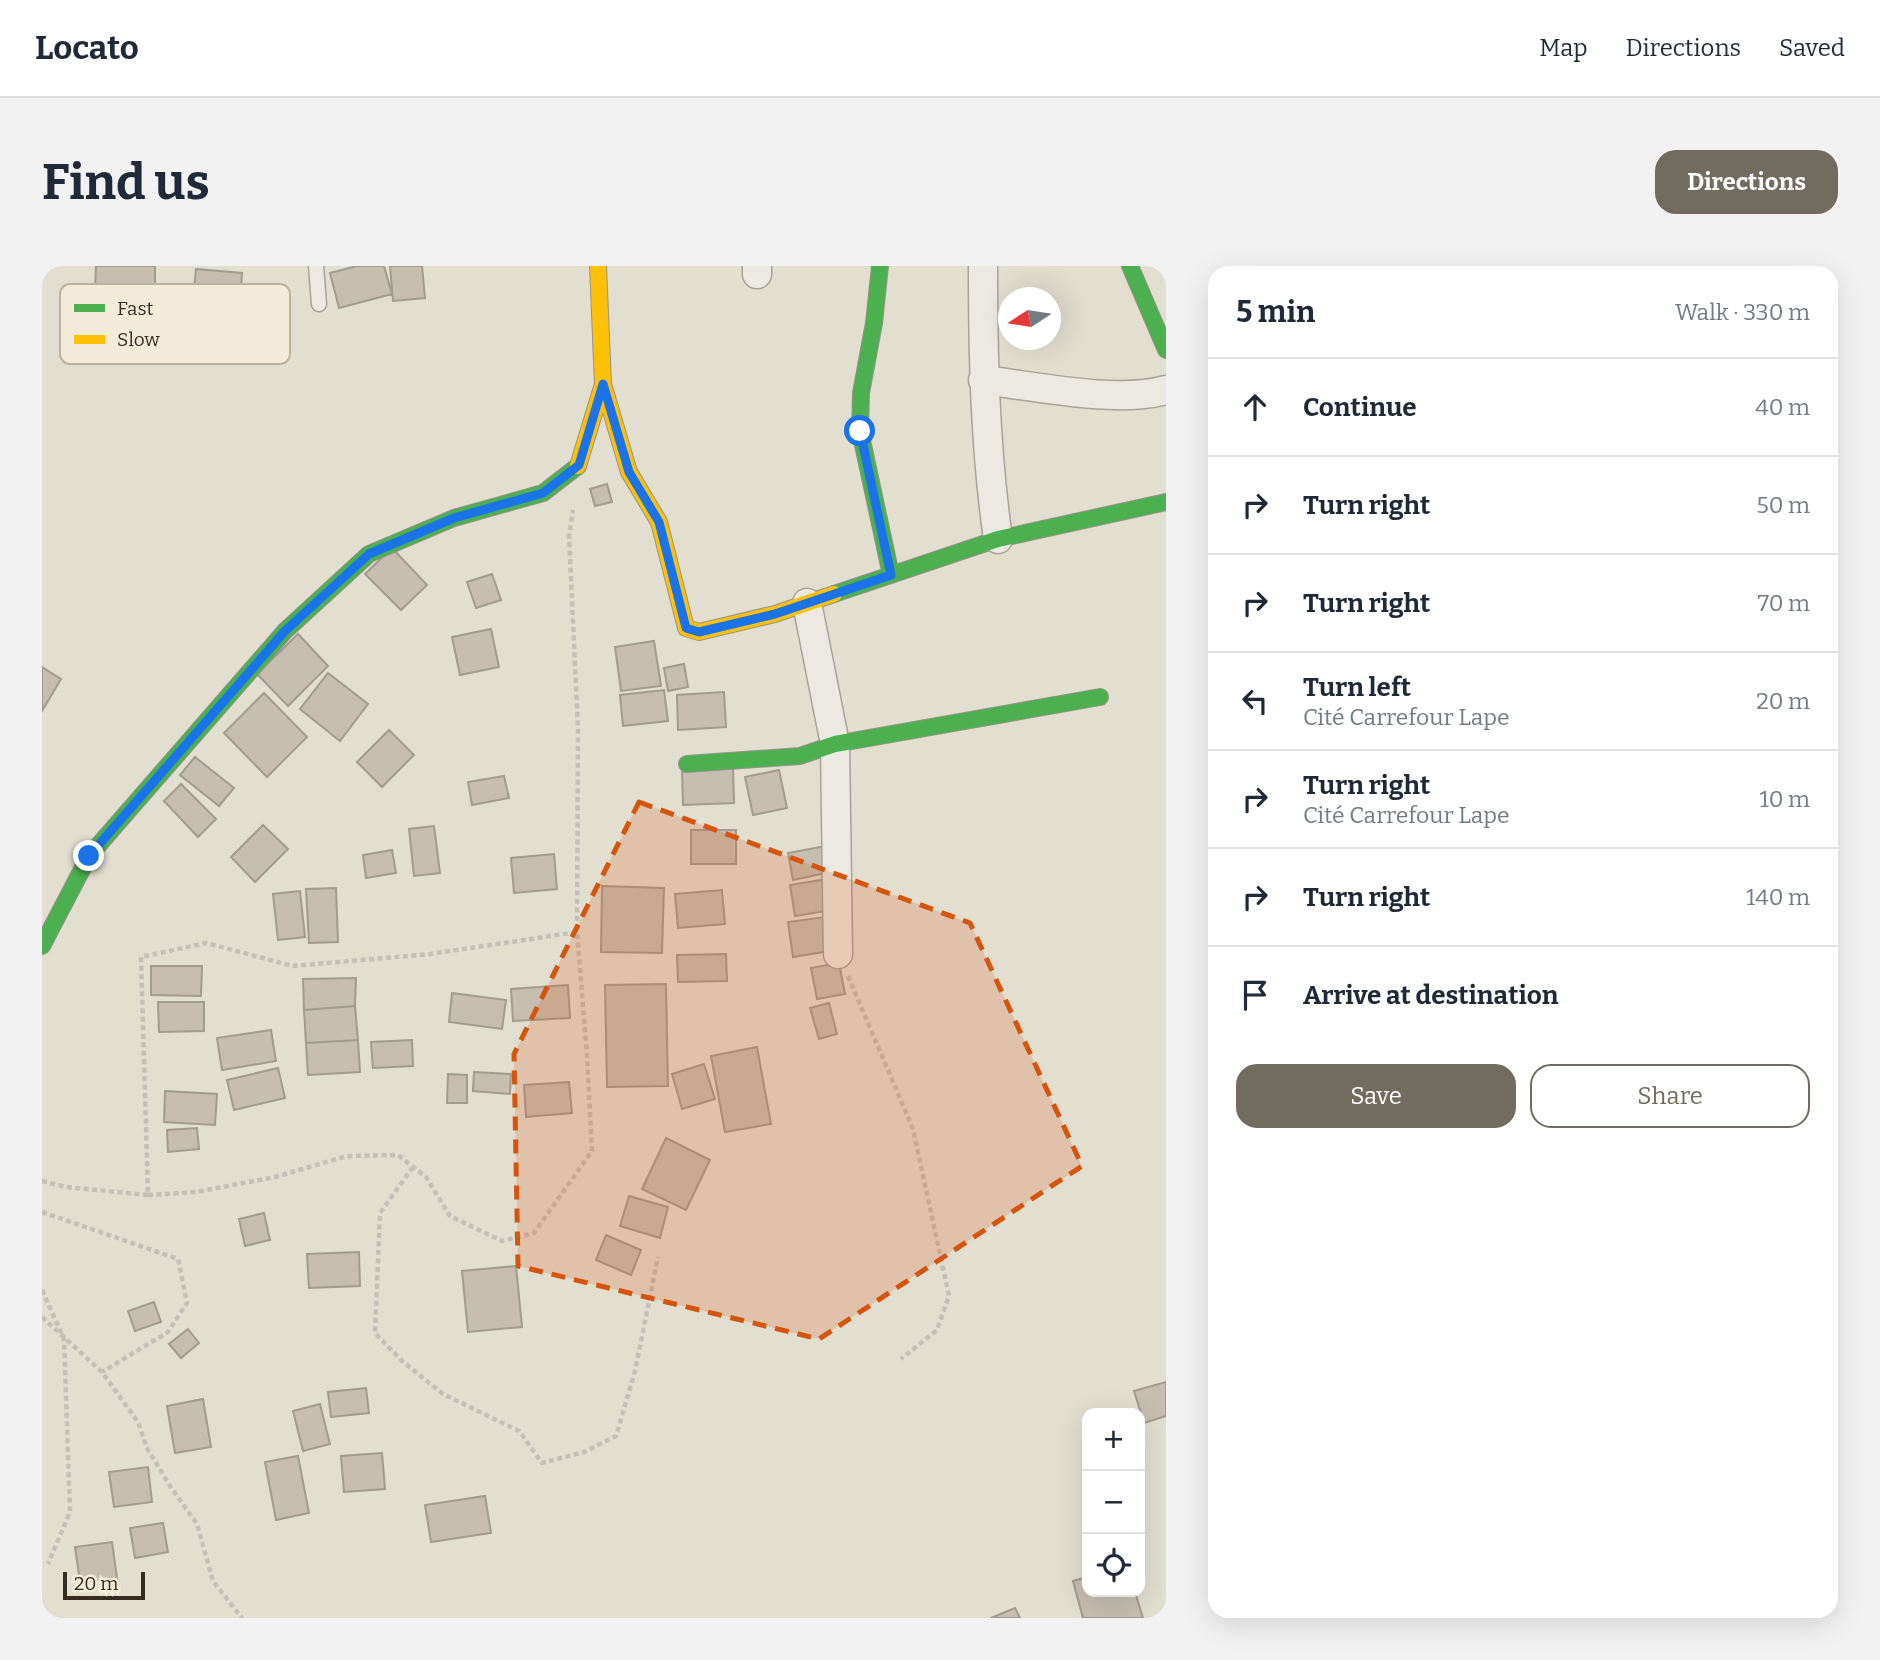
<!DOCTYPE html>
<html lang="en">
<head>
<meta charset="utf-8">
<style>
  :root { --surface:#fff; --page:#f2f2f3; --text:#1f2937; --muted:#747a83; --line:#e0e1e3; --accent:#726b5f }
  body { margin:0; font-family:Bitter,serif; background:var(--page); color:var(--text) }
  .controls { position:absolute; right:21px; bottom:21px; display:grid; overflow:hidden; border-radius:14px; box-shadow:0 7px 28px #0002 }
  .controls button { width:63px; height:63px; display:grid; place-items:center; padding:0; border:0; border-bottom:2px solid var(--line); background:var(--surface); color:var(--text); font:35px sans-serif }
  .compass { position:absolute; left:956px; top:21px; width:63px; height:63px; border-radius:50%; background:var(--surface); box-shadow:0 7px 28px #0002; rotate:258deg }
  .scale { position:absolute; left:21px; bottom:18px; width:82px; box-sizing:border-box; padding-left:7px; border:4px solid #362d22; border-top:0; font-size:19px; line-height:24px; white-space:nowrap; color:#362d22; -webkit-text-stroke:5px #f2ecd8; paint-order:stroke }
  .stop { position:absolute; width:21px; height:21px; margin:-16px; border:5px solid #1a73e8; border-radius:50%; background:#fff }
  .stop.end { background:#1a73e8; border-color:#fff; box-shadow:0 2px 7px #0008 }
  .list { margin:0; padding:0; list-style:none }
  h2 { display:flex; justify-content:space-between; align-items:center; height:91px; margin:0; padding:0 28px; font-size:30px }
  h2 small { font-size:23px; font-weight:400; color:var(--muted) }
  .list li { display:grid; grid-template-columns:46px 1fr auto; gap:21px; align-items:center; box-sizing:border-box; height:98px; padding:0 28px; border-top:2px solid var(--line) }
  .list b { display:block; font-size:26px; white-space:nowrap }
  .list p { margin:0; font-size:23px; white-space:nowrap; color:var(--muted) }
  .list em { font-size:23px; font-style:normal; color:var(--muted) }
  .actions { display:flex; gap:14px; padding:21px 28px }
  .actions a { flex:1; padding:16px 0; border:2px solid var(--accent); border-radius:21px; text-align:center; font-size:24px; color:var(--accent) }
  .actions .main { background:var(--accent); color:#fff }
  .icon { flex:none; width:38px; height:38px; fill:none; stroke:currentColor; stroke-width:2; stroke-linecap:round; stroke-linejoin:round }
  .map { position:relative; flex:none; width:1124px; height:1352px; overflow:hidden; border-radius:21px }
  header { display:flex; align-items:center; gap:42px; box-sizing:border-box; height:98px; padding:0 35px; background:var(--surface); border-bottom:2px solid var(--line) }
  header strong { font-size:33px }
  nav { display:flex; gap:38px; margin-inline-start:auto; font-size:24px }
  .intro { display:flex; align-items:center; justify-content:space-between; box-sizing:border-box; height:168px; padding:0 42px }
  h1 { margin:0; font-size:49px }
  .button { padding:18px 32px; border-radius:21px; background:var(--accent); color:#fff; font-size:24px; font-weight:700 }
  main { display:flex; gap:42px; padding:0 42px }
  aside { flex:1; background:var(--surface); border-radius:21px; box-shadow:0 7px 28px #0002 }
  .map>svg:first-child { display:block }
  .building { fill:#c6beb1; stroke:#a29b90; stroke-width:2 }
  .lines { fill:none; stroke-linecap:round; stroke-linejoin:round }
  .lane-casing { stroke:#a8a399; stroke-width:17 }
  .street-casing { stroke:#a8a399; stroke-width:31 }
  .fast-casing { stroke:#989388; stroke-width:18 }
  .slow-casing { stroke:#989388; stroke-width:18 }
  .path { stroke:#c3c0b8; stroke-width:4.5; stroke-dasharray:5 3.5; stroke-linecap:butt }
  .lane { stroke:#ebe9e1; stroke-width:14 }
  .street { stroke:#ebe9e1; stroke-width:28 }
  .fast { stroke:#4caf50; stroke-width:16 }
  .slow { stroke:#ffc107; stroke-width:16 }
  .route { stroke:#1a73e8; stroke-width:9 }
  .marked { fill:#d6550e; fill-opacity:0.2; stroke:#d6550e; stroke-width:5; stroke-dasharray:14 9; stroke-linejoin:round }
  .key { fill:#f2ecd8; stroke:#bab3a1; stroke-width:2 }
  .key-label { font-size:19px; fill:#362d22 }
</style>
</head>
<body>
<header>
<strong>Locato</strong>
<nav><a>Map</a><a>Directions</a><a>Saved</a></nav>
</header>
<div class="intro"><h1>Find us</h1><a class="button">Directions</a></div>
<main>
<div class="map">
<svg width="1124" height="1352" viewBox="0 0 1124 1352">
  <rect width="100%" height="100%" fill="#e2ded0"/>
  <!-- building -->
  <path class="building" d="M54,0H113V25L53,24Z
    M315,0H342L350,28L297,42L288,7Z
    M348,0H380L383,32L351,35Z
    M154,3L200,7L198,37L151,33Z
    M565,218L570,236L553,240L548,223Z
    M350,282L385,319L359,344L323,308Z
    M450,308L459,334L434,342L425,316Z
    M449,363L457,401L418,409L410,371Z
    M256,368L286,400L246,440L215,408Z
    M612,375L619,420L579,425L573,381Z
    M642,398L646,421L626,425L622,402Z
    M0,401L19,413L0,445Z
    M286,407L326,438L298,475L258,443Z
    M622,424L626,455L581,460L578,429Z
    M682,426L684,461L636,464L635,429Z
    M222,427L265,471L225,511L182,467Z
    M347,464L372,489L340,521L315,496Z
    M153,491L192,522L177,540L138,509Z
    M691,502L692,537L641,539L640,503Z
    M737,504L745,542L711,549L703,511Z
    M462,510L467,532L430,539L426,516Z
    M139,518L174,553L156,571L122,535Z
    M221,559L246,583L213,616L189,591Z
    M392,560L398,607L372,610L367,563Z
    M649,564H694V598H649Z
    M784,580L789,606L751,614L746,587Z
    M350,584L354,607L324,612L321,589Z
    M512,588L515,623L472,627L469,592Z
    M785,613L790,644L753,650L748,619Z
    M560,620L622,622L620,687L559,686Z
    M294,622L296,676L267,677L264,623Z
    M680,624L683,658L636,662L633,628Z
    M258,625L263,671L236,674L231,628Z
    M783,651L788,685L751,691L746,656Z
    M684,688L685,715L636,716L635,689Z
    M797,697L803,728L775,733L769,702Z
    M109,700H160L159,730L109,729Z
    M314,712L313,740L262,744L261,713Z
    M624,718L626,820L565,821L563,719Z
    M526,719L528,752L471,755L469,723Z
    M410,727L464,734L460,763L407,756Z
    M116,736H162V765L117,766Z
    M787,737L795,768L777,773L768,742Z
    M313,740L316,774L264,777L262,744Z
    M229,764L234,795L180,804L175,772Z
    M316,774L318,806L266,809L264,777Z
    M370,774L371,800L331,802L329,776Z
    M715,781L729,858L683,866L669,790Z
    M662,798L673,833L640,843L630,808Z
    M236,802L243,832L192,844L185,814Z
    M432,806L469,808L468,828L431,825Z
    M406,808L425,809V837H405Z
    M527,816L530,847L484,851L482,819Z
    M123,825L175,828L173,859L122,856Z
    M155,862L157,883L126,886L125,864Z
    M624,872L668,894L644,944L600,923Z
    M587,930L626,941L618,972L578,960Z
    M222,947L228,974L203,980L197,953Z
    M564,969L599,984L589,1009L554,994Z
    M317,986L318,1020L267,1022L265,988Z
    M474,1000L480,1061L426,1066L420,1005Z
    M112,1036L119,1056L93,1065L86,1045Z
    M146,1063L157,1077L139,1092L127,1078Z
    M1124,1116V1150L1102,1157L1092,1125Z
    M324,1122L327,1147L289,1151L286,1126Z
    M161,1133L169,1181L133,1187L125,1140Z
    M278,1138L288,1178L261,1185L251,1145Z
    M340,1187L343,1223L302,1226L299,1190Z
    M256,1190L267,1247L234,1254L223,1196Z
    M106,1201L110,1236L72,1241L67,1206Z
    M443,1230L449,1267L389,1276L383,1239Z
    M121,1257L126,1286L93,1292L88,1262Z
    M70,1276L75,1312L38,1316L33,1281Z
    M1045,1311V1326H1093L1101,1352H1041L1031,1315Z
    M973,1342L978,1352H949Z"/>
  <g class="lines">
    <defs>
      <path id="lane" d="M274,0L277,38"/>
      <path id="street" d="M941,0C941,93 943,181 956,273
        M715,8V0
        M941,114C993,120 1074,138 1124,124
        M765,337L793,478L796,688"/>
      <path id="fast" d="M838,0L832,57L819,127L818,165L849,309
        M1088,0L1124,84
        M792,328L956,273L1124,236
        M645,498L758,490L793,478L1058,431
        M0,680L47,590L243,365L327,288L412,252L501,227L536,200"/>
      <path id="slow" d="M561,118L587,206L617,256L644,362L657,366L733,348L792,328
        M536,200L561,118L556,0"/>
    </defs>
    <!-- lane casing -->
    <use href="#lane" class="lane-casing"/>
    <!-- street casing -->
    <use href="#street" class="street-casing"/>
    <!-- fast casing -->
    <use href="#fast" class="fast-casing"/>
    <!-- slow casing -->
    <use href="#slow" class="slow-casing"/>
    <!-- path -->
    <path class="path" d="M806,710L871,863L907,1030L895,1064L859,1093
      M371,901L338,947L333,1067L360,1095L401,1128L477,1165L500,1197L542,1186L574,1170L593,1105L616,991
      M0,915L24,921L106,929L99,691L164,677L251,700L388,688L535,666L536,463L527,270L531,244
      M106,929L154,926L233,911L305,890L356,889L384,911L408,950L460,975L492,967L550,885L545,789L535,666
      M0,946L136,993L145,1037L126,1066L60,1106
      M0,1024L22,1073L28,1246L6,1298
      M0,1051L60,1106L96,1156L105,1182L128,1220L155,1258L171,1315L200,1352"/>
    <!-- lane -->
    <use href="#lane" class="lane"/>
    <!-- street -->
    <use href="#street" class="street"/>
    <!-- fast -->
    <use href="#fast" class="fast"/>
    <!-- slow -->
    <use href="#slow" class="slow"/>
  </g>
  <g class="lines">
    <!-- route -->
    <path class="route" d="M47,590L243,365L327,288L412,252L501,227L537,199L561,118L587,206L617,256L644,362L657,366L733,348L849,309L818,165"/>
  </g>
  <!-- marked area -->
  <path class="marked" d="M597,536L928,657L1040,900L777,1073L476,1000L472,788Z"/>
  <!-- legend -->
  <rect x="18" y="18" width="230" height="80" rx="10" class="key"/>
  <rect x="32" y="38" width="31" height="8" fill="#4caf50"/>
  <rect x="32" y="69" width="31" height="9" fill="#ffc107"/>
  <g class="key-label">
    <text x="75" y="49">Fast</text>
    <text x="75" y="80">Slow</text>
  </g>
</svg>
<div class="controls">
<button>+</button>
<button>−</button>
<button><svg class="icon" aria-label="locate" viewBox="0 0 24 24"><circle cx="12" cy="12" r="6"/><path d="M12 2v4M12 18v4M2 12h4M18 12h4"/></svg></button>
</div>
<svg class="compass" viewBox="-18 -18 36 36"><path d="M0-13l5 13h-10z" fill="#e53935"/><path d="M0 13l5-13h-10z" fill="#747a83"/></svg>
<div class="scale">20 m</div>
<div class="stop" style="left:818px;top:165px"></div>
<div class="stop end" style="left:47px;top:590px"></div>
</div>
<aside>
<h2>5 min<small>Walk · 330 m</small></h2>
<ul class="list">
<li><svg class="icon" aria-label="ahead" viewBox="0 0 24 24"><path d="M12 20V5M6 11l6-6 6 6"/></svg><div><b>Continue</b></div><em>40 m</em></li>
<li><svg class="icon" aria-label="right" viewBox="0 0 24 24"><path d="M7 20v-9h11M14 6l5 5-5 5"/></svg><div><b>Turn right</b></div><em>50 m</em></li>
<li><svg class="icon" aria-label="right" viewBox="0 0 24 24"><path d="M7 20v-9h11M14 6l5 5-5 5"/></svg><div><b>Turn right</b></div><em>70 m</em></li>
<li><svg class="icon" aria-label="left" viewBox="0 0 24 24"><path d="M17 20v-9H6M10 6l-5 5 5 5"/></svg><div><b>Turn left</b><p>Cité Carrefour Lape</p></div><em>20 m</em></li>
<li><svg class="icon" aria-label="right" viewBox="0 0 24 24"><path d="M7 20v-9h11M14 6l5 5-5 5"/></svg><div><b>Turn right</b><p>Cité Carrefour Lape</p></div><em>10 m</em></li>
<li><svg class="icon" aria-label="right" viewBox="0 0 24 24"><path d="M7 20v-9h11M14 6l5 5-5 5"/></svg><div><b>Turn right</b></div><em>140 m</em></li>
<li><svg class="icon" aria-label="arrive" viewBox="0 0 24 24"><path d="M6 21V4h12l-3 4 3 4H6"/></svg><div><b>Arrive at destination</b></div></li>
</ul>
<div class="actions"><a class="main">Save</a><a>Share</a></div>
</aside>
</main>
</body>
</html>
